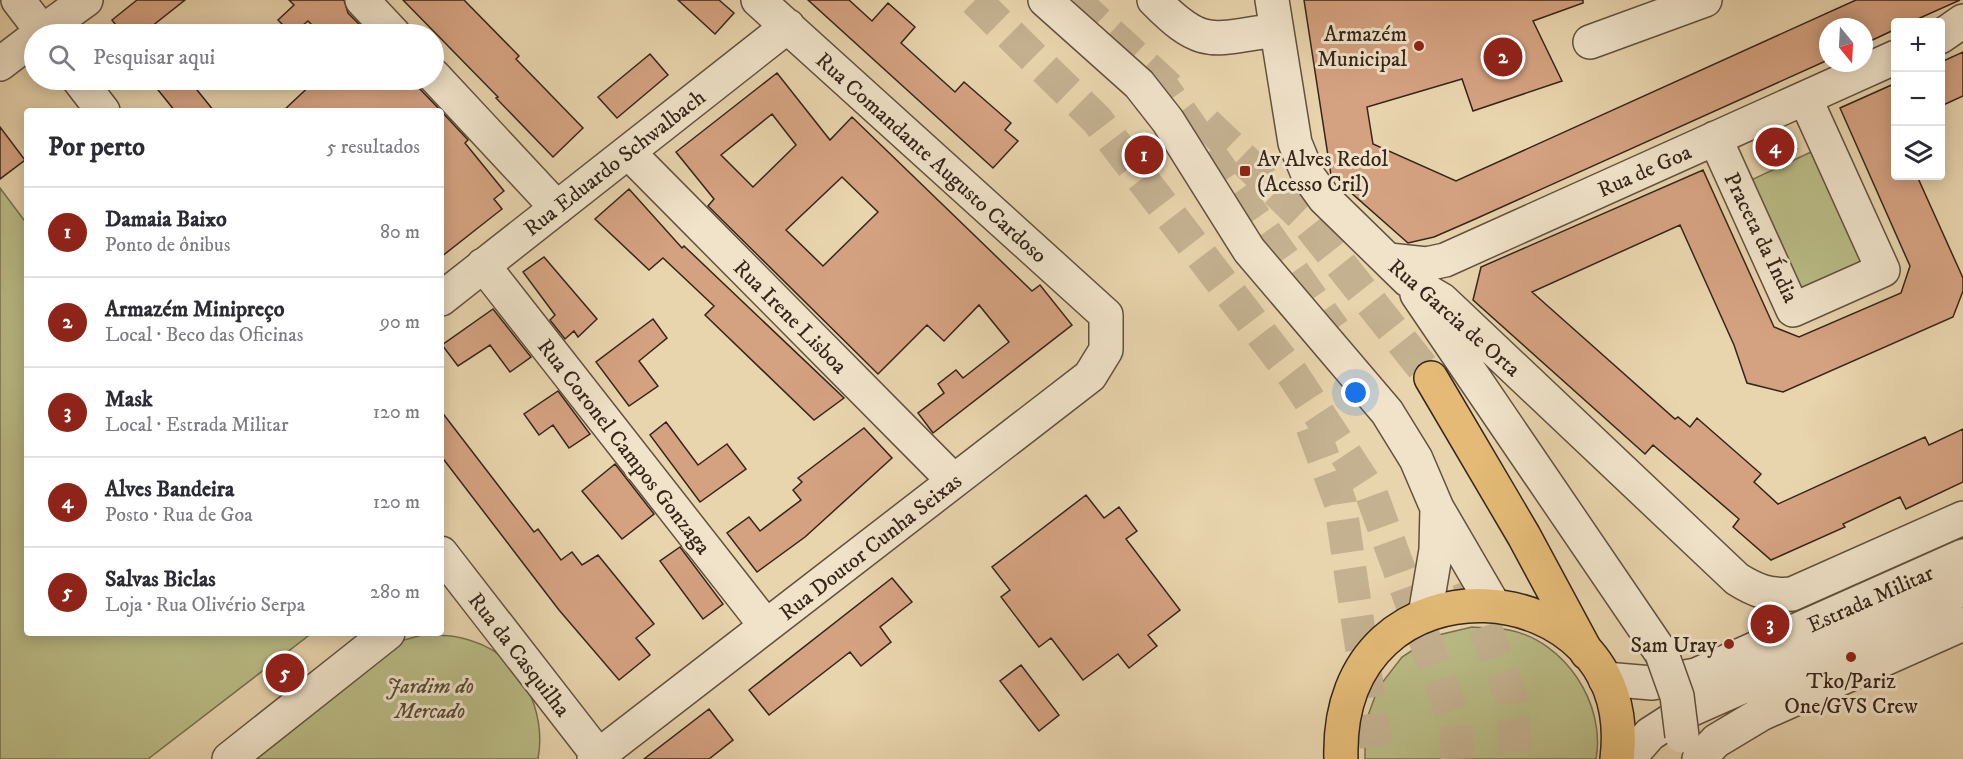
<!DOCTYPE html>
<html lang="pt">
<head>
<meta charset="utf-8">
<style>
  :root { --surface:#fff; --page:#f2f2f3; --text:#2b2b33; --muted:#7c7c81; --line:#e1e1e2; --accent:#8f2418 }
  body { margin:0; font-family:"IM FELL DW Pica",serif; background:var(--page); color:var(--text) }
  .controls { position:absolute; right:18px; top:18px; display:grid; overflow:hidden; border-radius:6px; box-shadow:0 3px 15px #0003 }
  .controls button { width:54px; height:54px; display:grid; place-items:center; padding:0; border:0; border-bottom:2px solid var(--line); background:var(--surface); color:var(--text); font:30px sans-serif }
  .compass { position:absolute; left:1819px; top:18px; width:54px; height:54px; border-radius:50%; background:var(--surface); box-shadow:0 3px 15px #0003; rotate:162deg }
  .you { position:absolute; left:1356px; top:393px; width:21px; height:21px; margin:-15px; border:4px solid #fff; border-radius:50%; background:#1a73e8; box-shadow:0 0 0 9px #1a73e833 }
  .badge { display:grid; place-items:center; width:39px; height:39px; border-radius:50%; background:var(--accent); color:#fff; font-size:20px; font-weight:700 }
  .pin { position:absolute; translate:-50% -50%; border:3px solid #fff; box-shadow:0 2px 6px #0006 }
  .list { margin:0; padding:0; list-style:none }
  h2 { display:flex; justify-content:space-between; align-items:center; height:78px; margin:0; padding:0 24px; font-size:26px }
  h2 small { font-size:20px; font-weight:400; color:var(--muted) }
  .list li { display:grid; grid-template-columns:39px 1fr auto; gap:18px; align-items:center; box-sizing:border-box; height:90px; padding:0 24px; border-top:2px solid var(--line) }
  .list b { display:block; font-size:22px; white-space:nowrap }
  .list p { margin:0; font-size:20px; white-space:nowrap; color:var(--muted) }
  .list em { font-size:20px; font-style:normal; color:var(--muted) }
  .icon { flex:none; width:33px; height:33px; fill:none; stroke:currentColor; stroke-width:2; stroke-linecap:round; stroke-linejoin:round }
  .map { position:relative; flex:none; width:1963px; height:759px; overflow:hidden }
  .search { position:absolute; background:var(--surface); box-shadow:0 3px 15px #0003; left:24px; top:24px; width:420px; height:66px; display:flex; align-items:center; gap:15px; box-sizing:border-box; padding:0 21px; border-radius:33px; color:var(--muted); font-size:22px }
  .panel { position:absolute; background:var(--surface); box-shadow:0 3px 15px #0003; left:24px; top:108px; width:420px; height:528px; border-radius:6px }
  .map>svg:first-child { display:block }
  .green { fill:#babc86; stroke:#787050; stroke-width:1.5 }
  .building { fill:#d5a281; stroke:#36251a; stroke-width:1.5; fill-rule:evenodd }
  .lines { fill:none; stroke-linecap:round; stroke-linejoin:round }
  .highway-tunnel { stroke:#c4b190; stroke-width:33; stroke-dasharray:33 16; stroke-linecap:butt }
  .minor-casing { stroke:#62513f; stroke-width:36 }
  .major-casing { stroke:#36251a; stroke-width:36 }
  .highway-casing { stroke:#36251a; stroke-width:36 }
  .minor { stroke:#f0e3ca; stroke-width:33 }
  .major { stroke:#e4ba76; stroke-width:33 }
  .highway { stroke:#e4ba76; stroke-width:33 }
  .minor-bridge-casing { stroke:#62513f; stroke-width:36; stroke-linecap:butt }
  .minor-bridge { stroke:#f0e3ca; stroke-width:33 }
  .poi-dot { fill:#8f2418; stroke:#f0e3ca; stroke-width:2 }
  .labels { text-anchor:middle; stroke-width:6; stroke-linejoin:round; paint-order:stroke }
  .poi-label { font-size:22px; fill:#36251a; stroke:#f0e3ca; text-anchor:end }
  .street-label { font-size:22px; fill:#36251a; stroke:#f0e3ca }
  .park-label { font-size:22px; font-style:italic; fill:#574b35; stroke:#f0e3ca }
</style>
</head>
<body>
<div class="map">
<svg width="1963" height="759" viewBox="0 0 1963 759">
  <rect width="100%" height="100%" fill="#e8d4ad"/>
  <filter id="stains"><feTurbulence type="fractalNoise" baseFrequency=".00333" numOctaves="4"/><feColorMatrix values="0 0 0 0 .2 0 0 0 0 .09 0 0 0 0 .02 0 0 0 .5 -.17"/></filter>
  <radialGradient id="worn" r=".72"><stop offset=".6" stop-color="#630" stop-opacity="0"/><stop offset="1" stop-color="#630" stop-opacity=".3"/></radialGradient>
  <!-- green -->
  <path class="green" d="M1811,152L1864,267L1802,295L1749,181Z
    M0,188L27,224V633H312L148,759H0Z
    M1472,627C1484,628 1497,628 1509,630C1565,641 1606,704 1596,759H1365V724L1378,688L1402,657L1434,636Z
    M422,635C440,635 456,635 472,641C521,656 547,711 538,759H242L397,642Z"/>
  <!-- building -->
  <path class="building" d="M137,0H185L142,34H123L112,20Z
    M289,0H344L348,13L369,34H321L308,21L292,34L278,20L294,5Z
    M403,0H464L519,56L516,59L583,128L553,157L496,98L498,97Z
    M678,0H719L734,13L715,34Z
    M808,0H849L872,21L888,3L915,27L901,43L955,92L964,82L1011,123L1005,130L1018,141L993,168Z
    M1304,0H1583V3L1533,21L1562,81L1473,111L1462,79L1367,107L1373,144L1456,181L1856,0H1960L1911,22H1896V29L1864,44V27H1828V60L1473,220L1434,237L1408,243L1331,175Z
    M1963,52V96L1941,106V62Z
    M650,54L668,75L617,118L598,97Z
    M777,73L830,140L852,117L1032,291L1040,285L1072,325L933,433L918,413L944,393L938,384L956,370L963,378L1009,342L979,305L944,341L927,325L878,374L708,206L714,199L676,152ZM772,114L796,145L753,187L721,155ZM842,177L878,212L823,266L786,230Z
    M150,80H189L214,111H175Z
    M316,80H416L420,89L441,111H283Z
    M1896,83V176H1917L1963,278V291L1953,317L1783,392L1747,383L1734,345L1680,225L1532,292L1675,419L1678,417L1690,427L1697,418L1761,474L1754,482L1778,504L1925,437L1929,445L1963,429V482L1906,509L1900,497L1843,524L1845,527L1771,560L1733,527L1739,519L1653,445L1645,454L1473,300L1481,267L1703,170L1774,327L1799,337L1901,293L1910,266L1840,108Z
    M441,111L468,140L465,143L504,191L494,199L502,209L441,257Z
    M0,127L25,160L0,179Z
    M1787,129L1797,149L1763,164L1754,144Z
    M629,189L682,248L684,246L844,398L814,420L705,315L714,306L663,258L649,270L595,219Z
    M544,257L597,319L578,337L574,331L565,339L550,320L555,315L523,272Z
    M493,309L531,357L510,372L490,345L458,366L442,345Z
    M653,319L667,338L639,361L658,386L629,406L596,362Z
    M558,391L590,434L569,448L553,425L539,435L524,414Z
    M441,411L534,532L538,529L561,560L572,552L582,565L598,555L654,624L636,638L650,655L619,680L559,610L441,456Z
    M666,422L698,465L727,444L746,469L700,502L650,435Z
    M864,428L892,458L805,537L757,572L727,533L749,517L760,531L801,500L793,490L802,482L798,478Z
    M615,464L654,514L622,539L582,491Z
    M1086,495L1104,518L1119,507L1137,531L1126,539L1180,610L1148,635L1157,646L1129,668L1118,654L1083,680L1051,638L1039,647L1001,597L1010,590L992,567Z
    M680,547L723,604L703,619L660,561Z
    M892,578L912,602L880,627L891,642L861,666L850,652L769,715L749,690Z
    M1021,665L1059,715L1039,731L1000,681Z
    M709,709L733,740L709,759H644Z"/>
  <g class="lines">
    <!-- highway-tunnel -->
    <path class="highway-tunnel" d="M975,0L1097,120L1293,375L1371,493L1456,724L1457,759
      M1074,0L1169,88
      M1152,72L1334,330
      M1206,123L1302,216L1431,378
      M1312,427L1340,502L1378,759
      M1468,580L1511,697L1516,759"/>
    <defs>
      <path id="minor" d="M18,0L44,34
        M362,0L394,34
        M1045,0L1139,84L1168,121L1249,250L1387,412L1416,459L1437,508L1493,604
        M1154,0C1203,50 1211,39 1276,30
        M1272,0L1295,143L1309,177L1324,198L1408,280L1442,300L1737,579C1756,591 1770,596 1792,594L1963,518
        M39,34L86,0
        M1940,37L1963,21
        M1590,42L1705,0
        M0,64L34,38
        M434,76L557,208
        M79,80L103,111
        M1715,138L1793,310L1883,270L1805,98
        M628,152L954,481
        M1389,260L1426,264L1445,260L1896,57
        M483,265L766,626
        M1417,294L1662,654
        M441,299L788,26
        M441,553L598,755
        M1425,615L1436,550L1437,508
        M1605,679L1652,683L1696,675L1963,556
        M229,759L388,633
        M594,759L1090,376L1106,350V315L758,0
        M1628,759L1650,734L1681,714L1963,589
        M1699,759L1716,741L1761,714L1963,624"/>
      <path id="major" d="M1341,759C1334,543 1641,566 1617,759"/>
      <path id="highway" d="M1431,378L1524,536L1587,653"/>
    </defs>
    <!-- minor casing -->
    <use href="#minor" class="minor-casing"/>
    <!-- major casing -->
    <use href="#major" class="major-casing"/>
    <!-- highway casing -->
    <use href="#highway" class="highway-casing"/>
    <!-- minor -->
    <use href="#minor" class="minor"/>
    <!-- major -->
    <use href="#major" class="major"/>
    <!-- highway -->
    <use href="#highway" class="highway"/>
    <defs>
      <path id="minor-bridge" d="M1662,654L1677,696L1682,736"/>
    </defs>
    <!-- minor-bridge casing -->
    <use href="#minor-bridge" class="minor-bridge-casing"/>
    <!-- minor-bridge -->
    <use href="#minor-bridge" class="minor-bridge"/>
  </g>
  <!-- markers -->
  <g class="poi-dot">
    <circle cx="1419" cy="46" r="6"/>
    <rect x="1239" y="165" width="12" height="12" rx="3"/>
    <circle cx="1729" cy="644" r="6"/>
    <circle cx="1851" cy="657" r="6"/>
  </g>
  <g class="labels">
    <!-- poi labels -->
    <g class="poi-label">
      <text x="1407" y="41">Armazém<tspan x="1407" dy="25">Municipal</tspan></text>
      <text x="1257" y="166" text-anchor="start">Av Alves Redol<tspan x="1257" dy="25">(Acesso Cril)</tspan></text>
      <text x="1717" y="652">Sam Uray</text>
      <text x="1851" y="688" text-anchor="middle">Tko/Pariz<tspan x="1851" dy="25">One/GVS Crew</tspan></text>
    </g>
    <!-- street labels -->
    <g class="street-label">
      <text transform="translate(932 157) rotate(42)" y="8">Rua Comandante Augusto Cardoso</text>
      <text transform="translate(614 162) rotate(-38)" y="8">Rua Eduardo Schwalbach</text>
      <text transform="translate(1644 170) rotate(-24)" y="8">Rua de Goa</text>
      <text transform="translate(1762 237) rotate(64)" y="8">Praceta da Índia</text>
      <text transform="translate(791 316) rotate(45)" y="8">Rua Irene Lisboa</text>
      <text transform="translate(1455 317) rotate(41)" y="8">Rua Garcia de Orta</text>
      <text transform="translate(625 446) rotate(52)" y="8">Rua Coronel Campos Gonzaga</text>
      <text transform="translate(870 546) rotate(-38)" y="8">Rua Doutor Cunha Seixas</text>
      <text transform="translate(1870 598) rotate(-24)" y="8">Estrada Militar</text>
      <text transform="translate(520 654) rotate(52)" y="8">Rua da Casquilha</text>
    </g>
    <!-- park labels -->
    <g class="park-label">
      <text x="430" y="693">Jardim do<tspan x="430" dy="25">Mercado</tspan></text>
    </g>
  </g>
  <rect width="100%" height="100%" filter="url(#stains)"/>
  <rect width="100%" height="100%" fill="url(#worn)"/>
</svg>
<div class="controls">
<button>+</button>
<button>−</button>
<button><svg class="icon" aria-label="layers" viewBox="0 0 24 24"><path d="M12 4l9 5-9 5-9-5zM3 14l9 5 9-5"/></svg></button>
</div>
<svg class="compass" viewBox="-18 -18 36 36"><path d="M0-13l5 13h-10z" fill="#e53935"/><path d="M0 13l5-13h-10z" fill="#7c7c81"/></svg>
<div class="you"></div>
<div class="pin badge" style="left:1144px;top:155px">1</div>
<div class="pin badge" style="left:1503px;top:57px">2</div>
<div class="pin badge" style="left:1770px;top:624px">3</div>
<div class="pin badge" style="left:1775px;top:147px">4</div>
<div class="pin badge" style="left:285px;top:673px">5</div>
<div class="search"><svg class="icon" aria-label="search" viewBox="0 0 24 24"><circle cx="10" cy="10" r="6"/><path d="M15 15l6 6"/></svg>Pesquisar aqui</div>
<section class="panel">
<h2>Por perto<small>5 resultados</small></h2>
<ul class="list">
<li><span class="badge">1</span><div><b>Damaia Baixo</b><p>Ponto de ônibus</p></div><em>80 m</em></li>
<li><span class="badge">2</span><div><b>Armazém Minipreço</b><p>Local · Beco das Oficinas</p></div><em>90 m</em></li>
<li><span class="badge">3</span><div><b>Mask</b><p>Local · Estrada Militar</p></div><em>120 m</em></li>
<li><span class="badge">4</span><div><b>Alves Bandeira</b><p>Posto · Rua de Goa</p></div><em>120 m</em></li>
<li><span class="badge">5</span><div><b>Salvas Biclas</b><p>Loja · Rua Olivério Serpa</p></div><em>280 m</em></li>
</ul>
</section>
</div>
</body>
</html>
